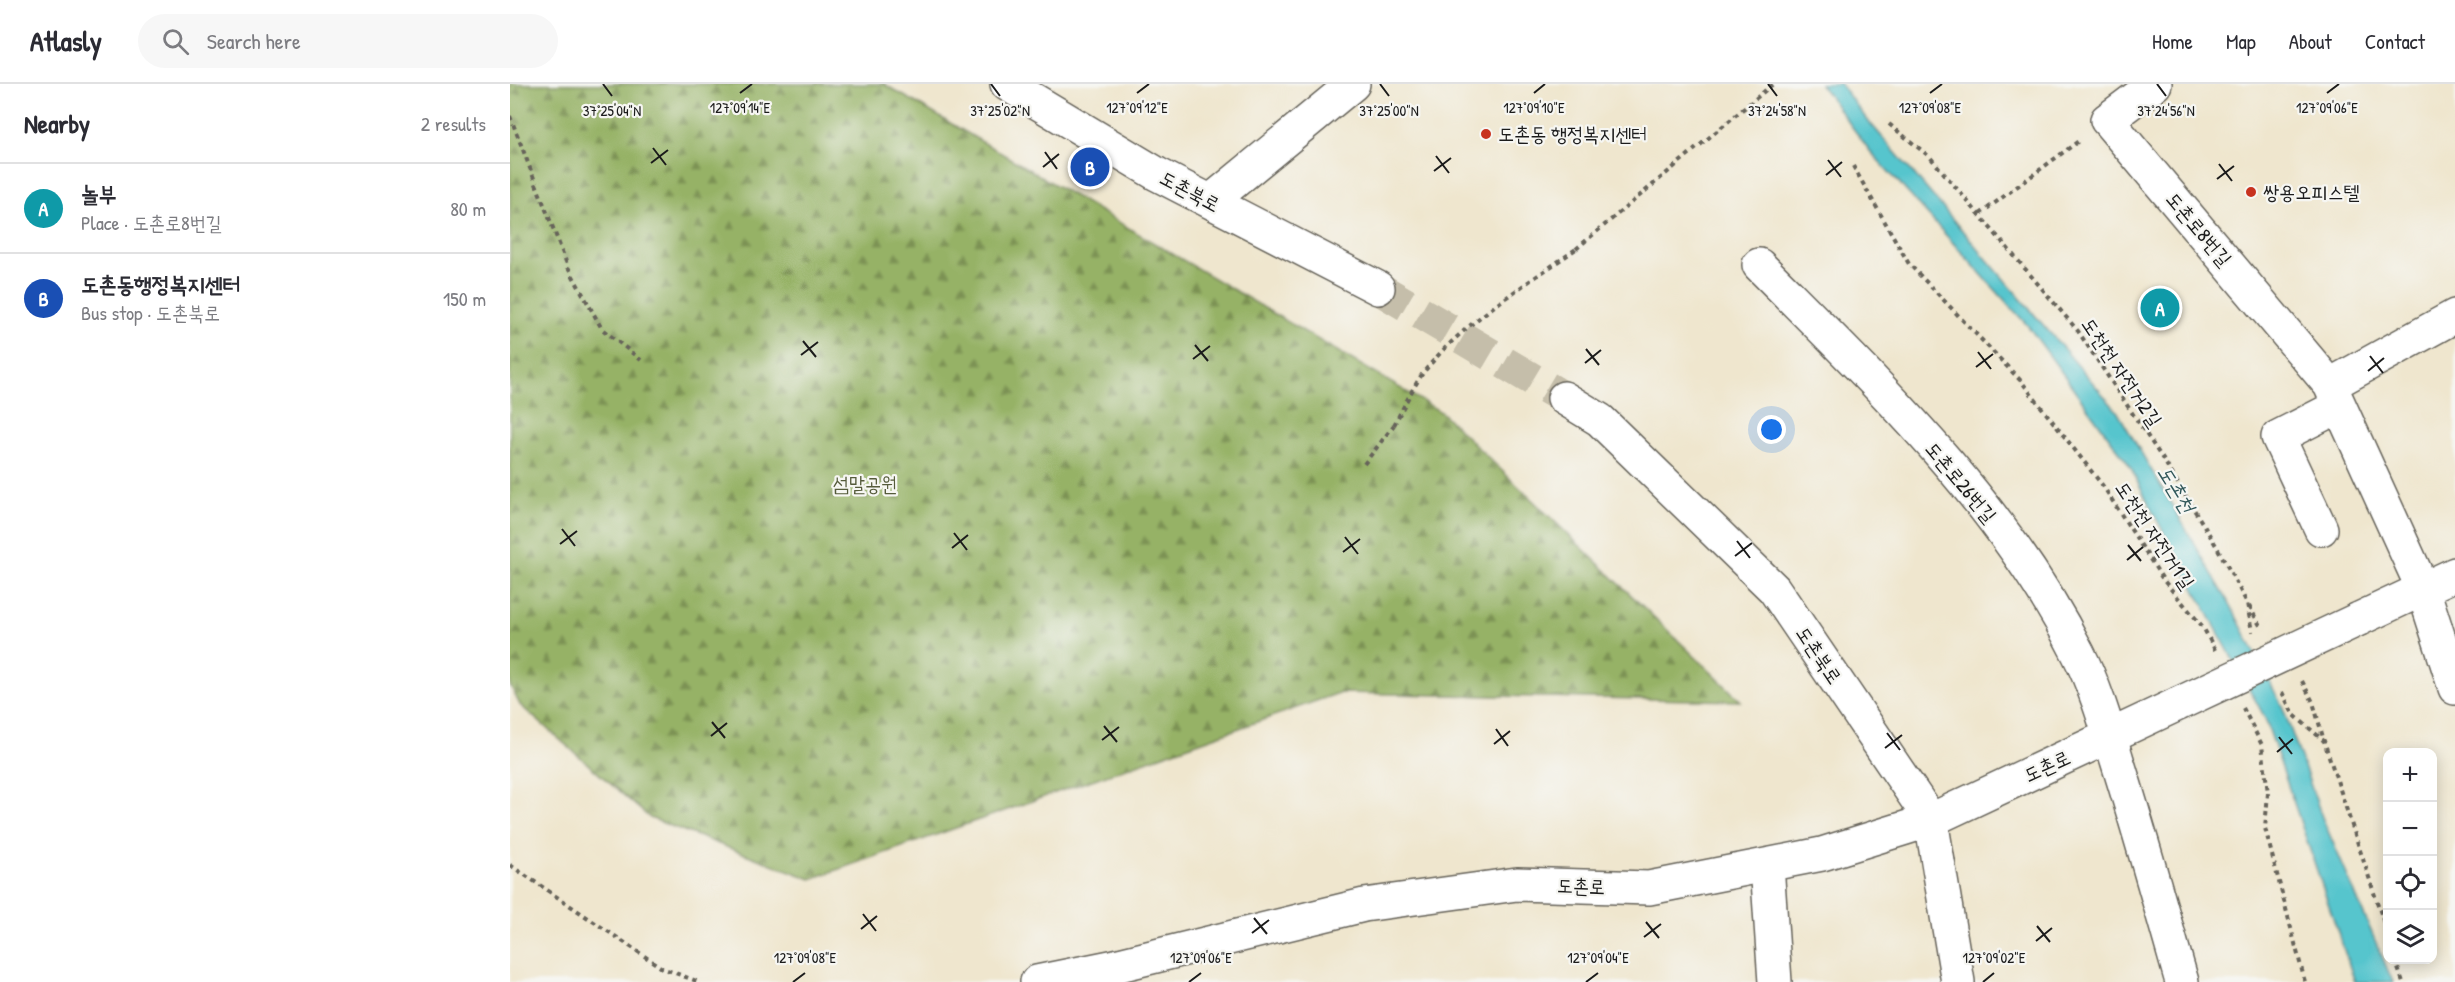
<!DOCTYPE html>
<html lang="en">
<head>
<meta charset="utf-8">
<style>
  :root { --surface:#fff; --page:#f7f7f7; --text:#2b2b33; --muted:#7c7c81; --line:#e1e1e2; --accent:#db2777 }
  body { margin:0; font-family:"Patrick Hand","Poor Story",sans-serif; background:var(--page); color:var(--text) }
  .controls { position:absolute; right:18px; bottom:18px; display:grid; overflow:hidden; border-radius:12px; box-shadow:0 3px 15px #0003 }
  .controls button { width:54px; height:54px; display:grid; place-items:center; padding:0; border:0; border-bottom:2px solid var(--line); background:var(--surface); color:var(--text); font:30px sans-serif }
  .you { position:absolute; left:1262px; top:346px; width:21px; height:21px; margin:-15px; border:4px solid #fff; border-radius:50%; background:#1a73e8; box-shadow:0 0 0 9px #1a73e833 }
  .badge { display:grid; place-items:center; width:39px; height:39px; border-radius:50%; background:var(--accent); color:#fff; font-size:20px; font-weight:700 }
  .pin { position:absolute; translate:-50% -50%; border:3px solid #fff; box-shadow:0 2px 6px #0006 }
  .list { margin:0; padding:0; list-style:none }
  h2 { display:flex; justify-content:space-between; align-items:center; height:78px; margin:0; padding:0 24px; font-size:26px }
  h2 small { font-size:20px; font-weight:400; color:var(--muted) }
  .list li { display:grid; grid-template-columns:39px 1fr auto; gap:18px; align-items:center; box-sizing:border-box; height:90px; padding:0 24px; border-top:2px solid var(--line) }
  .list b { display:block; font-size:22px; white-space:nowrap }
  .list p { margin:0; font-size:20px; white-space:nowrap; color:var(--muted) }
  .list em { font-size:20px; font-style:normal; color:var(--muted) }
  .icon { flex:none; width:33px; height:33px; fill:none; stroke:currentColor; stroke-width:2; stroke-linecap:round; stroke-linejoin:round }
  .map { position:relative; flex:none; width:1945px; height:898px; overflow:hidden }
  header { display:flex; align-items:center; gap:36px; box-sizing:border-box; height:84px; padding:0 30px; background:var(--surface); border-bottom:2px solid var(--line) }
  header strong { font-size:28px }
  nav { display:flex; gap:33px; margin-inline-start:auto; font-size:21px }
  .search { width:420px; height:54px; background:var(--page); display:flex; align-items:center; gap:15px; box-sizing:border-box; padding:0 21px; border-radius:33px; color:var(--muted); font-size:22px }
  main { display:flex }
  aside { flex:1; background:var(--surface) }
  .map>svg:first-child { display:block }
  .forest { fill:url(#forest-firs); stroke:#596741; stroke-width:1.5 }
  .water { fill:#57c5cd; stroke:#3a7074; stroke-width:1.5 }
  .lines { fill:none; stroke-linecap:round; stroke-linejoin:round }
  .minor-tunnel { stroke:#c5beaa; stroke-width:33; stroke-dasharray:33 16; stroke-linecap:butt }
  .minor-casing { stroke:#66635a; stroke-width:36 }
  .path { stroke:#66635a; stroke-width:4; stroke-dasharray:4.5 4.5; stroke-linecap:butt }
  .minor { stroke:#fff; stroke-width:33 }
  .minor-bridge-casing { stroke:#66635a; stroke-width:36; stroke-linecap:butt }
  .path-bridge { stroke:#66635a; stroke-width:4; stroke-dasharray:4.5 4.5; stroke-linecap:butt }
  .minor-bridge { stroke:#fff; stroke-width:33 }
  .ticks { fill:none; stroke:#1c1c1c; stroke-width:2 }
  .poi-dot { fill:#c8321e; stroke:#f6f6f2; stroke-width:2 }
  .labels { text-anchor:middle; stroke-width:4.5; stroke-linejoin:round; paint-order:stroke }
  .poi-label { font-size:20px; fill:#1c1c1c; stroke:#f6f6f2; text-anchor:start }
  .street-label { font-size:20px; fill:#1c1c1c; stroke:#f6f6f2 }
  .park-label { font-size:20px; fill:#555b3b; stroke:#f6f6f2 }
  .water-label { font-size:21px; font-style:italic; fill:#31575a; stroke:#f6f6f2 }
  .ticks-label { font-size:15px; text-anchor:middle; fill:#1c1c1c; stroke:#f6f6f2; stroke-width:4.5; stroke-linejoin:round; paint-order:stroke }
</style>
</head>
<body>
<header>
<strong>Atlasly</strong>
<div class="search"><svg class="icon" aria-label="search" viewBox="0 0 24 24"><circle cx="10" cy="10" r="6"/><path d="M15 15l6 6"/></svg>Search here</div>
<nav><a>Home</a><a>Map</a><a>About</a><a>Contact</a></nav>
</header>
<main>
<aside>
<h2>Nearby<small>2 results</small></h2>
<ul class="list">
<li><span class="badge" style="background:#0f9aa8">A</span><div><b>놀부</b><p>Place · 도촌로8번길</p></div><em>80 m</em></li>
<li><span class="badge" style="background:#1a4fb4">B</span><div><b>도촌동행정복지센터</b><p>Bus stop · 도촌북로</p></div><em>150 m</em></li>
</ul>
</aside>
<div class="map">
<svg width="1945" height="898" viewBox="0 0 1945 898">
  <defs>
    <pattern id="forest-firs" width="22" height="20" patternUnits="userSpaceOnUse" patternTransform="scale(1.5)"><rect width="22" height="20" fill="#96b266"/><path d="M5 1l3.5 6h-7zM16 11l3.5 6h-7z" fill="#7a9053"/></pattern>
  </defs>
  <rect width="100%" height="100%" fill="#f6f6f2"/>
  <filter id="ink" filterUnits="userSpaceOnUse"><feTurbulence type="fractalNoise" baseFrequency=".0167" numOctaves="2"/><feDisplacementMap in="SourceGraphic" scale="12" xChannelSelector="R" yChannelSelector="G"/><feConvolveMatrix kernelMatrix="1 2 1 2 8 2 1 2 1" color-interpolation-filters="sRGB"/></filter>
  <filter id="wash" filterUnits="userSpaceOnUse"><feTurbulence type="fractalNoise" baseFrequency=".008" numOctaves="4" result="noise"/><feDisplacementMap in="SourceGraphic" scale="24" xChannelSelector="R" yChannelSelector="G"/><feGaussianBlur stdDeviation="1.35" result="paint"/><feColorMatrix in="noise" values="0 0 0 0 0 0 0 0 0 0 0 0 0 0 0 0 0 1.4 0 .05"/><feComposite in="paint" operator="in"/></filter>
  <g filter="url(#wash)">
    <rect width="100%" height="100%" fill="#efe6ce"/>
    <!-- forest -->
    <path class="forest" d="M0,0H374L931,328L1231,617L829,609L301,795L140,734L10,621L0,601Z"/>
    <!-- water -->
    <path class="water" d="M1310,0H1330L1355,33L1607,327L1722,524L1773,624L1812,733L1883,898H1845L1755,634L1641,425L1620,382L1518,242L1360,67Z"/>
  </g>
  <g filter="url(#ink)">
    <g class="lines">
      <!-- minor-tunnel -->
      <path class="minor-tunnel" d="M868,204L1054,314"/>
      <defs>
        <path id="minor" d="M497,0L647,90L868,204
          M1645,0L1597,36L1820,301L1913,505L1945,604
          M701,117L843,0
          M1249,181C1367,300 1492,418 1568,569C1585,602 1596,640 1607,676C1630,749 1651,824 1672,898
          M1820,301L1945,232
          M1054,314L1090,336L1264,505L1421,736L1448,898
          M1811,445L1768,353L1829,322
          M1849,535L1945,490
          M1257,781L1265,898
          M527,898L601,883L854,821L1007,800L1139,804L1312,770L1421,736L1668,620"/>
      </defs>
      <!-- minor casing -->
      <use href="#minor" class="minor-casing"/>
      <!-- path -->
      <path class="path" d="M0,32L58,183L92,245L131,276
        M1379,40L1420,73L1568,247L1656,380L1707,463L1737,519L1742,548
        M1343,82L1399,180L1511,297L1593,402L1654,497L1693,543L1705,566
        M1470,130L1570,56
        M1066,165L1263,0
        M854,380L884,341
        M1739,522L1752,545
        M1792,597L1803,618L1814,657
        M1772,608L1783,630L1814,657L1878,851
        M1733,624L1752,661L1758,709L1755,744L1795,898
        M0,781L152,884L189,898
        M1885,876L1893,898"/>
      <!-- minor -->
      <use href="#minor" class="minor"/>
      <defs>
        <path id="minor-bridge" d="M1668,620L1849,535"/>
      </defs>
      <!-- minor-bridge casing -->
      <use href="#minor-bridge" class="minor-bridge-casing"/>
      <!-- path-bridge -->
      <path class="path-bridge" d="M884,341C893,324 902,305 913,289C953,238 1014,202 1066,165"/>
      <!-- minor-bridge -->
      <use href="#minor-bridge" class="minor-bridge"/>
    </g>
  </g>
  <!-- ticks -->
  <path class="ticks" d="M93,0L102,12M481,0L490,12M870,0L879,12M1258,0L1267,12M1647,0L1656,12M230,9L242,0M627,9L639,0M1024,9L1035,0M1420,9L1432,0M1817,9L1829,0M143,64L156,81M535,68L547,85M926,72L939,89M1318,76L1331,93M141,79L158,66M1709,80L1722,97M533,83L549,70M924,87L941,74M1316,91L1332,78M1707,95L1724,82M293,257L306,273M685,261L698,277M1076,265L1089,281M1468,268L1481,285M291,271L308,258M1860,272L1873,289M683,275L700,262M1075,279L1091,266M1466,283L1483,270M1858,287L1874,274M52,445L65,462M444,449L457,466M835,453L848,470M1227,457L1240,474M50,460L67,447M1618,461L1631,477M442,464L458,451M833,468L850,455M1225,472L1242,459M1617,476L1633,463M202,638L215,654M594,642L607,658M986,645L998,662M1377,649L1390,666M201,652L217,639M1769,653L1782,670M592,656L609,643M984,660L1000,647M1375,664L1392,651M1767,668L1783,655M353,830L366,847M744,834L757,850M1136,838L1149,854M1527,842L1540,858M351,845L367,832M742,849L759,836M1134,853L1151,840M1526,857L1542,844M283,898L295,889M679,898L691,889M1076,898L1088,889M1473,898L1484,889"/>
  <!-- markers -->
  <g class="poi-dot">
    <circle cx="976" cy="50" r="6"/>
    <circle cx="1741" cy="108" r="6"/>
  </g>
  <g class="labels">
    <!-- poi labels -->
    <g class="poi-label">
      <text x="988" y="57">도촌동 행정복지센터</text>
      <text x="1753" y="115">쌍용오피스텔</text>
    </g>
    <!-- street labels -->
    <g class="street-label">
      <text transform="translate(680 107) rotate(28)" y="7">도촌북로</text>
      <text transform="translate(1689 145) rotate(50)" y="7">도촌로8번길</text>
      <text transform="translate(1612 288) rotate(56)" y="7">도천천 자전거2길</text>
      <text transform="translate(1451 398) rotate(50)" y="7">도촌로26번길</text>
      <text transform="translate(1645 451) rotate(56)" y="7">도천천 자전거1길</text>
      <text transform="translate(1309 571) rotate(56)" y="7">도촌북로</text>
      <text transform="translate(1537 682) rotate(-25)" y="7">도촌로</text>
      <text transform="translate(1071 802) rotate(2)" y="7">도촌로</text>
    </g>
    <!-- park labels -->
    <g class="park-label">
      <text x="355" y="407">섬말공원</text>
    </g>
    <!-- water labels -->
    <g class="water-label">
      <text transform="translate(1666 405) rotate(58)" y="7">도촌천</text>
    </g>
  </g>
  <g class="ticks-label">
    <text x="230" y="29">127°09'14"E</text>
    <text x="627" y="29">127°09'12"E</text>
    <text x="1024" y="29">127°09'10"E</text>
    <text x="1420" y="29">127°09'08"E</text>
    <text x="1817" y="29">127°09'06"E</text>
    <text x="102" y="32">37°25'04"N</text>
    <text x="490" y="32">37°25'02"N</text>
    <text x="879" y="32">37°25'00"N</text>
    <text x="1267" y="32">37°24'58"N</text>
    <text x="1656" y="32">37°24'56"N</text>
    <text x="295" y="879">127°09'08"E</text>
    <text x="691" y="879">127°09'06"E</text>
    <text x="1088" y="879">127°09'04"E</text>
    <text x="1484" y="879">127°09'02"E</text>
  </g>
</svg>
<div class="controls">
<button>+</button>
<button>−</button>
<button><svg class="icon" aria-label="locate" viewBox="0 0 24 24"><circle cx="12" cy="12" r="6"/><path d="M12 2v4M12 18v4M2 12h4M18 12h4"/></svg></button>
<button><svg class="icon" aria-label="layers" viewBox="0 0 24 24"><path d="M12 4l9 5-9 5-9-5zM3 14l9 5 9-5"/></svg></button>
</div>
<div class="you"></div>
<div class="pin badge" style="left:1650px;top:224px;background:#0f9aa8">A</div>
<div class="pin badge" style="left:580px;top:83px;background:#1a4fb4">B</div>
</div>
</main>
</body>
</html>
